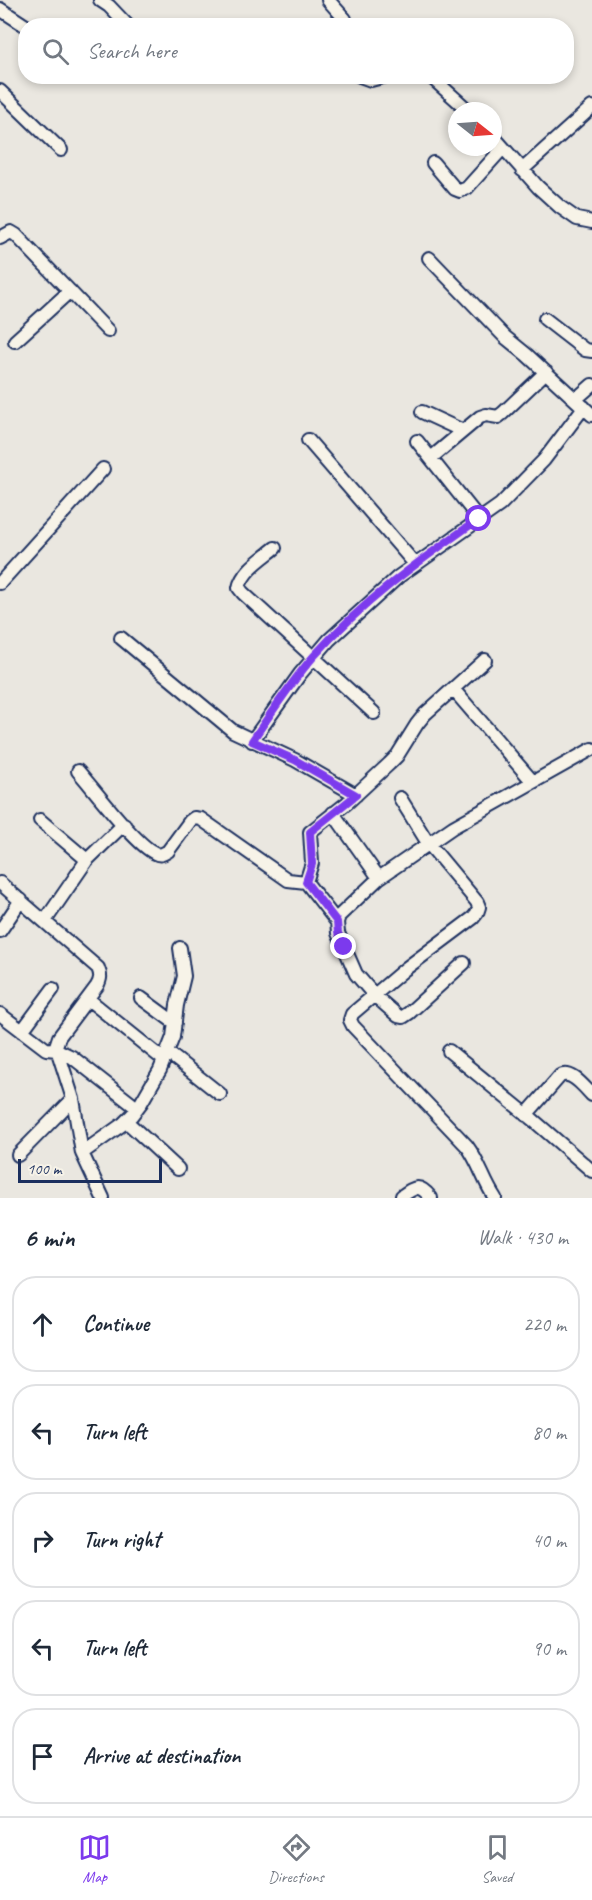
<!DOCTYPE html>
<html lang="en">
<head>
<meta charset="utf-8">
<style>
  :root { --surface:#fff; --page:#f6f6f7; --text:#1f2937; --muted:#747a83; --line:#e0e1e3; --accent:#7c3aed }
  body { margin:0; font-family:Caveat,sans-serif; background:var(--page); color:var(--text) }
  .compass { position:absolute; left:448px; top:102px; width:54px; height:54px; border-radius:50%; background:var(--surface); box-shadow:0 3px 9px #0003; rotate:107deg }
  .scale { position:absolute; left:18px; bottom:15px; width:144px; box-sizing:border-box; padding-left:6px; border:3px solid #1b2f5e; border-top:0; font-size:16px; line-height:21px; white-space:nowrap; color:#1b2f5e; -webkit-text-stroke:4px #f7f3e8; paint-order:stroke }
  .stop { position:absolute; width:18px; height:18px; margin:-14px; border:4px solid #7c3aed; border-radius:50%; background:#fff }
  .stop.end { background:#7c3aed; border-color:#fff; box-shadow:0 2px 6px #0008 }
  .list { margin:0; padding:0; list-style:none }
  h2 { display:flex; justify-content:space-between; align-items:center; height:78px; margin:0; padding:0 24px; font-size:26px }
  h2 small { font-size:20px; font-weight:400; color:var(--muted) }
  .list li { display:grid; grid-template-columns:39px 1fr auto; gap:18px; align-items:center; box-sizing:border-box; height:96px; margin:0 12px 12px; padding:0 12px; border:2px solid var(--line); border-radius:24px }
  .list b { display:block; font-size:22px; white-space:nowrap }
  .list em { font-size:20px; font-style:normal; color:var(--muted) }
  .icon { flex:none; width:33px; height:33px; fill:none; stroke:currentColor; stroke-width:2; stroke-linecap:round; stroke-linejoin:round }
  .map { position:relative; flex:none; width:592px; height:1198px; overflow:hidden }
  .search { position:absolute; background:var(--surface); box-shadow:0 3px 9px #0003; left:18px; right:18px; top:18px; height:66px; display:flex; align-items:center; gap:15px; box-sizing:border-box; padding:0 21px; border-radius:24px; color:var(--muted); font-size:22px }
  .sheet { height:618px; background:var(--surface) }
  nav { display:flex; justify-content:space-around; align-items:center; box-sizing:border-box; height:84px; border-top:2px solid var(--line); background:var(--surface); font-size:16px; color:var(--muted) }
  nav a { display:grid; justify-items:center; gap:3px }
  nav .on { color:var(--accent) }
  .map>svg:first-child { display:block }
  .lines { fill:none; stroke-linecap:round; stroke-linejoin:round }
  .minor-casing { stroke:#1b2f5e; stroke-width:16 }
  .minor { stroke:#f7f3e8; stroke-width:12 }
  .route { stroke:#7c3aed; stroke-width:8 }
</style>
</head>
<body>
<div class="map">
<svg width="592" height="1198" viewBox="0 0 592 1198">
  <rect width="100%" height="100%" fill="#eae7e0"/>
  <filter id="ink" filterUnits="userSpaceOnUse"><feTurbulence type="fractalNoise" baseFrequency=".0167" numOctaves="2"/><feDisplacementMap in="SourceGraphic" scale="12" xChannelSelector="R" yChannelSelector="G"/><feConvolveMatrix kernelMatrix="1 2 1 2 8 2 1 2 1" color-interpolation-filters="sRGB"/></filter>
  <g filter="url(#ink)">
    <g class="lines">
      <defs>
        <path id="minor" d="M100,0L109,6L128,26
          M328,0L345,19V26
          M0,9L26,26
          M287,26H290
          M360,76L371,80L386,76
          M430,76L469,111
          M0,91L61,150
          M493,136L538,187L560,207L577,219L592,222
          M433,163L455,189L460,191L467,188L503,148
          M522,170L592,107
          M0,238L11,232L16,235L108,331
          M429,258L505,337L527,355L592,415
          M545,319L585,350L592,351
          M15,341L70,291
          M576,399L592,385
          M422,412L463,431
          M308,440L415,564
          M417,441L479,519
          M431,458L480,417L486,415L498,417L503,413L546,372
          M275,548C263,558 242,571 239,588L243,593L374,713
          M0,583L103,469
          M121,638L233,731L295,760L356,795
          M453,689L533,782
          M252,741L300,674L329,640L398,577L500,505L544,460L584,407
          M78,771C94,789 136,845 155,853C160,856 163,854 168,851L190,821L194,818L201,819L288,880L306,882L337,922
          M400,798L428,843L477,902L479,907L477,913L473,918L405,969L352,1014L350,1020L353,1026L467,1146C479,1162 484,1182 495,1198
          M333,813L379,878
          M40,820L87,860
          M306,882L312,863L310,832L347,803L389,764L397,756L417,724L425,714L485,660
          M0,883L98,968C101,975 101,979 97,986L59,1037L56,1046L73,1099L82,1153L103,1198
          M45,921L87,860L124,824
          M0,931L21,900
          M464,963L409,1013L403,1017L398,1016L374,995L356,974L338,933L337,922L339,916L379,878L453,827L592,749
          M141,998L175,1023
          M88,999L164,1060
          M0,1014L46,1049L57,1050L72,1057L137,1108
          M22,1031L53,989
          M449,1051L532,1119L592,1171
          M167,1052L220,1094
          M526,1115L560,1076C572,1070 584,1087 592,1095
          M126,1121L178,1169
          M82,1153L123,1124L132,1115L141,1103L160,1070L173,1037L177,1005L184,976L180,948
          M18,1155L73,1099
          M402,1196C416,1186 420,1184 431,1198"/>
      </defs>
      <!-- minor casing -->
      <use href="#minor" class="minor-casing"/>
      <!-- minor -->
      <use href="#minor" class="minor"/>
    </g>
  </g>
  <g class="lines" filter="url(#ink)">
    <!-- route -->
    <path class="route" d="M344,947L338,933L337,922L306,882L312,864L310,832L356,795L295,760L252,741C272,712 291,682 314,656C362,602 420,560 479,519"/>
  </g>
</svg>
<svg class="compass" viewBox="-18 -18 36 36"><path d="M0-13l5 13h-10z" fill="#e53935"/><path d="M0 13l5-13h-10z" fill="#747a83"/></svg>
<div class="scale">100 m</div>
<div class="stop" style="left:479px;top:519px"></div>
<div class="stop end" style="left:344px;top:947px"></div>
<div class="search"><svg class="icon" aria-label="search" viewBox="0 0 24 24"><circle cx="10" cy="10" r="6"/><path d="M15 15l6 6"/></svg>Search here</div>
</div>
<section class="sheet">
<h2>6 min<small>Walk · 430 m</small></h2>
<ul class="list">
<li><svg class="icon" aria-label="ahead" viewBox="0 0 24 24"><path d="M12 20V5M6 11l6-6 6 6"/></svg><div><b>Continue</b></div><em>220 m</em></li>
<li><svg class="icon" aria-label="left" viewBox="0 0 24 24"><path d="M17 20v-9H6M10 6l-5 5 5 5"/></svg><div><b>Turn left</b></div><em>80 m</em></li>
<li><svg class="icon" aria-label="right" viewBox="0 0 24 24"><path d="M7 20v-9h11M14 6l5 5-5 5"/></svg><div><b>Turn right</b></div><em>40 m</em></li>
<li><svg class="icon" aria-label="left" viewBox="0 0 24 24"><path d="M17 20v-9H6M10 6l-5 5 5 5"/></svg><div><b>Turn left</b></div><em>90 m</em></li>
<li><svg class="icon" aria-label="arrive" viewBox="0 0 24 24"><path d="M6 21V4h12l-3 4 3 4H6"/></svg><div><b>Arrive at destination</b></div></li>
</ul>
</section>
<nav>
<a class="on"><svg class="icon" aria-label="map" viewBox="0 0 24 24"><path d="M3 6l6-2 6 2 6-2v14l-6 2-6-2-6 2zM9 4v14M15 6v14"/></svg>Map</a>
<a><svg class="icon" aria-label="directions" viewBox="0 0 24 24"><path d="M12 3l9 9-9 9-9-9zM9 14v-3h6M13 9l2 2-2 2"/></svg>Directions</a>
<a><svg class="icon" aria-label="saved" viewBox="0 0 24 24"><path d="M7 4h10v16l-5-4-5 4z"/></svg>Saved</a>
</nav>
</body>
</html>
